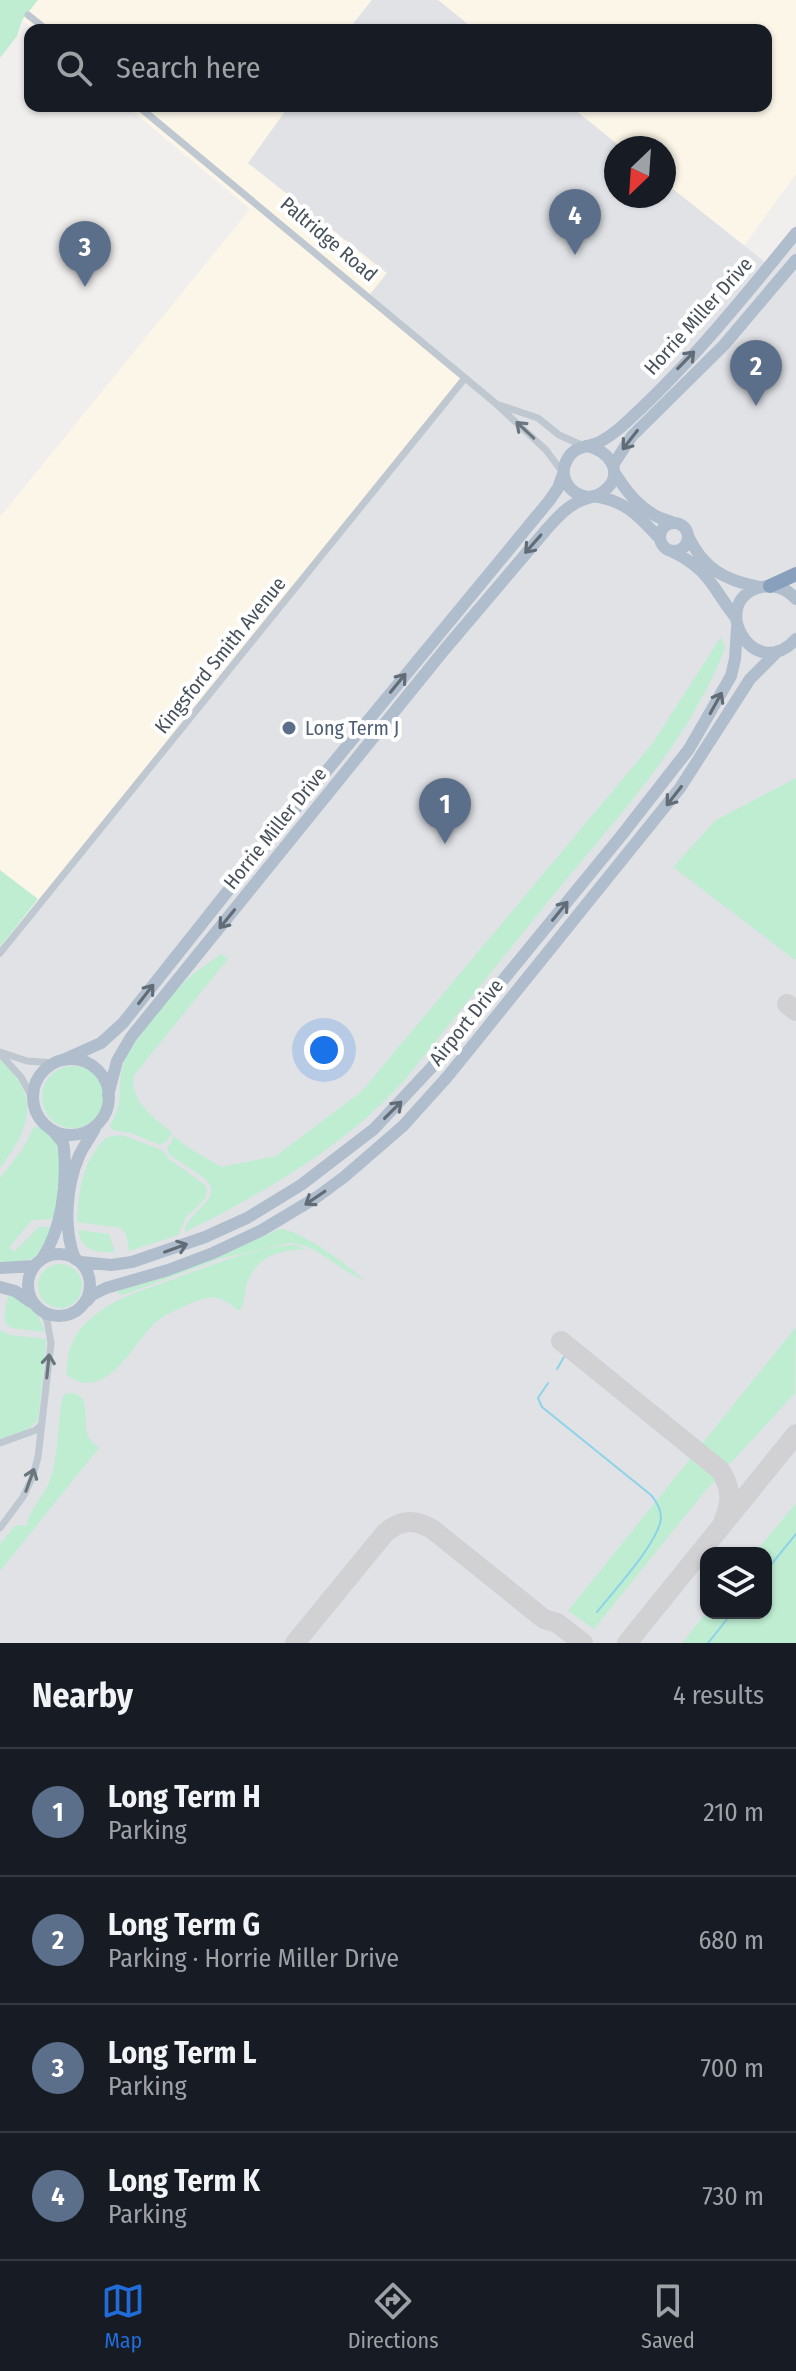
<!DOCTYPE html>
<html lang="en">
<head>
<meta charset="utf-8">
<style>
  :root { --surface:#171b24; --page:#20242c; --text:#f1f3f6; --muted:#9ea1a6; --line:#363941; --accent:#206cd9 }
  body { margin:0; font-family:"Fira Sans Condensed",sans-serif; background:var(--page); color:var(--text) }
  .controls { position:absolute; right:24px; bottom:24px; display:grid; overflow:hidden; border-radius:16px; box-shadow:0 2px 6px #0004 }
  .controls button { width:72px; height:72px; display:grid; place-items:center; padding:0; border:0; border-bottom:2px solid var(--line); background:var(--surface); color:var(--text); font:40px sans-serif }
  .compass { position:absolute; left:604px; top:136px; width:72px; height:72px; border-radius:50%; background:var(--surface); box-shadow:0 2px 6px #0004; rotate:205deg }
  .you { position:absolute; left:324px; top:1050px; width:28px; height:28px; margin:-20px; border:6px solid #fff; border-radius:50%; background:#1a73e8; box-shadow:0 0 0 12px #1a73e833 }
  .badge { display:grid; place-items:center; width:52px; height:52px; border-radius:50%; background:var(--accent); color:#fff; font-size:26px; font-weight:700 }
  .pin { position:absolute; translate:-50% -66px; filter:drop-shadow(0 2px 4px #0008) }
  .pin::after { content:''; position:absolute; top:42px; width:28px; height:24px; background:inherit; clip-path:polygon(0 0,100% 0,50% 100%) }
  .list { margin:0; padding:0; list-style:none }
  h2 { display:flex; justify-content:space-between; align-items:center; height:104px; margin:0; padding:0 32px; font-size:34px }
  h2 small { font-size:26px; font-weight:400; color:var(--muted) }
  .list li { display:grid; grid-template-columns:52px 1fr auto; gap:24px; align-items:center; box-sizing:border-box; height:128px; padding:0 32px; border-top:2px solid var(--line) }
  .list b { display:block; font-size:30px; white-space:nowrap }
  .list p { margin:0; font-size:26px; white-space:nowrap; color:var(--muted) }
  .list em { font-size:26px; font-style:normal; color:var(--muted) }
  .icon { flex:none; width:44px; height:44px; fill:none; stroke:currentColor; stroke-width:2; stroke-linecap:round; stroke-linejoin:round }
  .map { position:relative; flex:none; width:796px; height:1643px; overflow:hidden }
  .search { position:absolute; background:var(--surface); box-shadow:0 2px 6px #0004; left:24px; right:24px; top:24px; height:88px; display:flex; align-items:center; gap:20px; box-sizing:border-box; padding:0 28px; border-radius:16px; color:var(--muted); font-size:30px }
  .sheet { height:616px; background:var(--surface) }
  nav { display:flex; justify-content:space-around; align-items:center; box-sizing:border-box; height:112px; border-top:2px solid var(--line); background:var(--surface); font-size:22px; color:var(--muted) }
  nav a { display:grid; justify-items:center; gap:4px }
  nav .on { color:var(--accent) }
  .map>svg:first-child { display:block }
  .commercial { fill:#fbf6e8 }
  .airport { fill:#e0e2e6; fill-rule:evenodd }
  .green { fill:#beedd2 }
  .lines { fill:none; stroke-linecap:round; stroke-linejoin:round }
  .stream { stroke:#8dd3e8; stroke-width:2 }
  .taxiway { stroke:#d1d1d4; stroke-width:20 }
  .minor { stroke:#bfc8d0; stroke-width:7 }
  .primary { stroke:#afbdcc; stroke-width:12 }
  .motorway { stroke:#88a0bb; stroke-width:14 }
  .oneway { stroke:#616c77 }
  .oneway2 { stroke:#6b757e }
  .service-dot { fill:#5c6f8a; stroke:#fff; stroke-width:3 }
  .labels { text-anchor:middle; stroke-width:8; stroke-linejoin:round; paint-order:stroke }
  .street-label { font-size:20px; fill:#47515b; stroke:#fff }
  .service-label { font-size:20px; fill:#4e5e75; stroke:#fff; text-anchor:start }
</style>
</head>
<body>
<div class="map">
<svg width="796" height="1643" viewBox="0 0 796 1643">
  <rect width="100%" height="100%" fill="#f1eeee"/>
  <!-- commercial -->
  <path class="commercial" d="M38,0H372L348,30H34L22,20Z
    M438,0H796V174L744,246L664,182V148H622L570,106H766V30H475Z
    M126,106H289L249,163L387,273L368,297L465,378L0,953V517L250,209Z"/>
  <!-- airport -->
  <path class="airport" d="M372,0H438L475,30H348Z
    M289,106H570L622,148H616V196H664V182L765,262L796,225V1643H0V953L465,378L368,297L387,273L248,163ZM706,1553H766V1613H706Z"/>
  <!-- green -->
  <path class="green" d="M0,0H38L22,20L17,36L0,58Z
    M721,637L725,648C690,739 621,813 560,887C507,952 455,1017 403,1082C341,1149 265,1192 185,1232C184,1213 226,1199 206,1180C195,1170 180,1163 169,1154L167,1149L174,1136L186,1146L221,1167L276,1156L361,1092L652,744Z
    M796,778V958L795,960L673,867L716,820Z
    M0,870L38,899L0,947Z
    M221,954L228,959L134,1075C129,1101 155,1118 172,1133L167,1141L160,1145L131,1133L112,1130L110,1125C127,1100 114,1085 125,1060C133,1041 175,989 191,976C201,968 211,962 221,954Z
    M0,1060C42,1096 30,1129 0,1168Z
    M42 1097a31 31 0 1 1 62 0a31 31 0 1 1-62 0Z
    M36,1126C73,1140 58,1189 55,1219L32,1220L12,1244L10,1248L14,1252L39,1227H53C35,1261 39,1261 0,1262V1178L22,1150L33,1129Z
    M122,1135L162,1150L169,1159L205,1185L207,1190L205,1199L186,1217L178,1235L129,1251L126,1234L121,1228L77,1222C78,1192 83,1158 107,1137Z
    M280,1229C301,1230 348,1265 364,1280C339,1271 317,1243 288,1243L219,1259L123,1295L117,1293V1291L173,1274Z
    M78,1230L109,1234L115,1252C97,1253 81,1250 78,1230Z
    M294,1245L307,1249C278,1250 256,1256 246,1286C244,1295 245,1303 239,1311C219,1295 213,1294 189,1304C176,1310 162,1315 152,1326C131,1348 104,1403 67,1375C66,1357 71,1338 84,1325C111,1297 148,1289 182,1276C218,1263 256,1247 294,1245Z
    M38 1286a22 22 0 1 1 44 0a22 22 0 1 1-44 0Z
    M9,1295C28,1303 39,1311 45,1332L11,1328C0,1320 6,1306 9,1295Z
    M796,1327L795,1393L706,1490L594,1629L568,1611Z
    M0,1330L10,1335L46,1339V1346L38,1420L27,1430L0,1439Z
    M68,1393L77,1394L83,1399C90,1421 78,1431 99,1448L0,1571V1544L15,1526L27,1525C28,1511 45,1495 50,1480C58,1457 58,1429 61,1404L64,1395Z
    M796,1503V1643H682L706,1613H766V1553H755Z"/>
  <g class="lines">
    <!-- stream -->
    <path class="stream" d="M557,1369L564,1357
      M548,1383L538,1398L542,1407L651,1495C657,1502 661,1509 661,1518C659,1542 613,1592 597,1612
      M766,1571L796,1534
      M708,1643L732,1613"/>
    <!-- taxiway -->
    <path class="taxiway" d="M787,1004L796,1011
      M561,1341L720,1470C731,1487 732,1501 724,1520
      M295,1643L385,1533C401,1519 414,1519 432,1529L544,1619L557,1623L583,1643
      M627,1643L796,1434"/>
    <!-- minor -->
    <path class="minor" d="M28,15L47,30
      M138,106L494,402L546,450L563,473
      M499,405L538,418L559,435L584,446
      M0,953L465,378
      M0,1052L27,1061L56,1063
      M2,1056L21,1077L33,1099
      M0,1443L36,1430L41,1425
      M0,1528L23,1497L33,1476L38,1457L51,1343L47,1320L41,1311"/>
    <!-- primary -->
    <path class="primary" d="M613,465L632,436L724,345L796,260
      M614,472C625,489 636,505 656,516C661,519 668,520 674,523
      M593,496C625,500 639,516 660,539
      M589,497C569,495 557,476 568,458C575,446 589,447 600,442C607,438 614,433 620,428C685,370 741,301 796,233
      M660 537a14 14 0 1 1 28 0a14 14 0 1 1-28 0Z
      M688,536C704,569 724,580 759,587
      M671,551C710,569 712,588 736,618
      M796,599C787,589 776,584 762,587C706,599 753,686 796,639
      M33 1097a38 38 0 1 1 76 0a38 38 0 1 1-76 0Z
      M63,1060L101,1043L123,1023L235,882L549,501L558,488L563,474
      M108,1095L117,1061L131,1037L445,649L546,530C556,519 566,507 580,501C588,497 597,497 604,491C626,474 609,449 586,446
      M28 1285a31 31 0 1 1 62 0a31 31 0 1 1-62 0Z
      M42,1259C62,1229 67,1185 64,1149L63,1143L53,1131
      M75,1259C63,1229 66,1186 79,1156C83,1147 90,1138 95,1128
      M81,1262L111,1265L132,1262L205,1237L247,1218L301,1185L374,1129L431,1068L621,836L689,749L731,676L735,659L737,628
      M0,1268L34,1266
      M0,1287L15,1291L31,1302
      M87,1301L92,1295L106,1288L168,1270L213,1253L262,1230L317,1197L344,1177L403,1126L448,1076L680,788L750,679L778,651"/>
    <!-- motorway -->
    <path class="motorway" d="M770,586L796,574"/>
  </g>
  <!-- one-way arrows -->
  <defs><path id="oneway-shaft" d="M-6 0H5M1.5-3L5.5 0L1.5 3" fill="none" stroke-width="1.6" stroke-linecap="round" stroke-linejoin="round" transform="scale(2)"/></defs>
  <g class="oneway">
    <use href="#oneway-shaft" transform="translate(686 360) rotate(-46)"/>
    <use href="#oneway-shaft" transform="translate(630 440) rotate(128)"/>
    <use href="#oneway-shaft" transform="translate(533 544) rotate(131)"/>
    <use href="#oneway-shaft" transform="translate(398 683) rotate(-51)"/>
    <use href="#oneway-shaft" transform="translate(716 703) rotate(-61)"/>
    <use href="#oneway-shaft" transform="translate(674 796) rotate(128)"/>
    <use href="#oneway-shaft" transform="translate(560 911) rotate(-51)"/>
    <use href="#oneway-shaft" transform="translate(227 919) rotate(129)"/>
    <use href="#oneway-shaft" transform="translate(146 994) rotate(-52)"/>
    <use href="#oneway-shaft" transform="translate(393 1110) rotate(-45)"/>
    <use href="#oneway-shaft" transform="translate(315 1198) rotate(146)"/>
    <use href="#oneway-shaft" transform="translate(176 1248) rotate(-20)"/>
  </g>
  <g class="oneway2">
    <use href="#oneway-shaft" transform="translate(525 430) rotate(-137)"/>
    <use href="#oneway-shaft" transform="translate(48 1366) rotate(-84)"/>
    <use href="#oneway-shaft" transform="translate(30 1480) rotate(-70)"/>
  </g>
  <!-- markers -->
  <circle class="service-dot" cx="289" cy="728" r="8"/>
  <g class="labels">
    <!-- street labels -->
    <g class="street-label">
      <text transform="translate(329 239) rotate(40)" y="7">Paltridge Road</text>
      <text transform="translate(698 316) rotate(-48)" y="7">Horrie Miller Drive</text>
      <text transform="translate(220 655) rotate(-51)" y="7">Kingsford Smith Avenue</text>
      <text transform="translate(275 828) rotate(-51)" y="7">Horrie Miller Drive</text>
      <text transform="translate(466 1022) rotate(-51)" y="7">Airport Drive</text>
    </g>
    <!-- service labels -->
    <g class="service-label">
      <text x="305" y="735">Long Term J</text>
    </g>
  </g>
</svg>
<div class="controls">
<button><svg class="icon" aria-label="layers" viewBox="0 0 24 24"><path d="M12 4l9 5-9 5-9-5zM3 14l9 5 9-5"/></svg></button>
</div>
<svg class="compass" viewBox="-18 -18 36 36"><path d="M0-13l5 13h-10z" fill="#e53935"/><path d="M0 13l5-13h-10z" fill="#9ea1a6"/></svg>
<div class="you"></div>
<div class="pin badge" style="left:445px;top:844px;background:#5c6f8a">1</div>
<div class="pin badge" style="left:756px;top:406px;background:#5c6f8a">2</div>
<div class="pin badge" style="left:85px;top:287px;background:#5c6f8a">3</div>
<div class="pin badge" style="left:575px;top:255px;background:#5c6f8a">4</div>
<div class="search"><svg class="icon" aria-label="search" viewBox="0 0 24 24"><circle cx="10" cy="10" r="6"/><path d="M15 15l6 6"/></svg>Search here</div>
</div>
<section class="sheet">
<h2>Nearby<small>4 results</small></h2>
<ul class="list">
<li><span class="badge" style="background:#5c6f8a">1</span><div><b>Long Term H</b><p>Parking</p></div><em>210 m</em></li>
<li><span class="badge" style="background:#5c6f8a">2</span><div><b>Long Term G</b><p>Parking · Horrie Miller Drive</p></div><em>680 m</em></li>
<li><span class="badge" style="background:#5c6f8a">3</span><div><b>Long Term L</b><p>Parking</p></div><em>700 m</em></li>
<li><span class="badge" style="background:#5c6f8a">4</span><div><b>Long Term K</b><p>Parking</p></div><em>730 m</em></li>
</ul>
</section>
<nav>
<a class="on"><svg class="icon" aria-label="map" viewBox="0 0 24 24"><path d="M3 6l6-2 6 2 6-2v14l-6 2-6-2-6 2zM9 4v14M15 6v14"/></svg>Map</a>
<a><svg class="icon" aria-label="directions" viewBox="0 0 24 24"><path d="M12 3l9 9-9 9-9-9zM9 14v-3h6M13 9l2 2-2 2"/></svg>Directions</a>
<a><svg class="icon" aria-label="saved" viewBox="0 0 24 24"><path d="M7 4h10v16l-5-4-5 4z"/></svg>Saved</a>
</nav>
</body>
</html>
